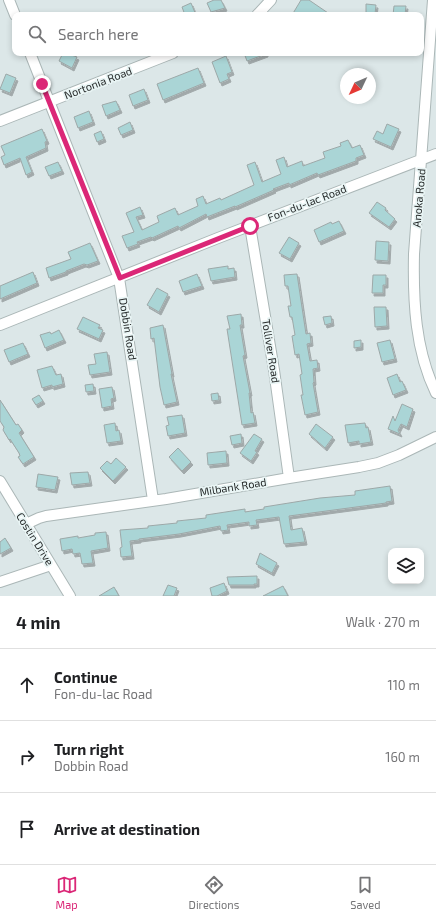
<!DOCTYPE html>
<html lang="en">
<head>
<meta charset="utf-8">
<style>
  :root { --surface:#fff; --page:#f2f2f2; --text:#202124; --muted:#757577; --line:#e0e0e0; --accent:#db2777 }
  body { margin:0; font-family:"Exo 2",sans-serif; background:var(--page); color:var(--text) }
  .controls { position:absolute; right:12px; bottom:12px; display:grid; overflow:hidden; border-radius:8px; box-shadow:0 2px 6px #0003 }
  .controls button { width:36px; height:36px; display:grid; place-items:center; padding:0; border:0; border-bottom:1px solid var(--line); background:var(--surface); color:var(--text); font:20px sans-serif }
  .compass { position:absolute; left:340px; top:68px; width:36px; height:36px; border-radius:50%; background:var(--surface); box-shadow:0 2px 6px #0003; rotate:226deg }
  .stop { position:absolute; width:12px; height:12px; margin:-9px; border:3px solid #db2777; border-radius:50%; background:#fff }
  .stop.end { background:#db2777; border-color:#fff; box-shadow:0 1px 4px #0008 }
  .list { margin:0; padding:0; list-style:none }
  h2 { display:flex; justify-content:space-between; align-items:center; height:52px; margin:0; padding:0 16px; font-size:17px }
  h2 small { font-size:13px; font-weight:400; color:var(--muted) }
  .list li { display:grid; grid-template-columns:26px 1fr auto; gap:12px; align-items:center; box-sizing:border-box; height:72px; padding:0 16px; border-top:1px solid var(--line) }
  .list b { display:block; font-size:15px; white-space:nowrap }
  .list p { margin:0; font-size:13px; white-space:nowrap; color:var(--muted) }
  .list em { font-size:13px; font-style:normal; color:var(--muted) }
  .icon { flex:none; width:22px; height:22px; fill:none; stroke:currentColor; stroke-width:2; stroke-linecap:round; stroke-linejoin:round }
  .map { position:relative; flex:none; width:436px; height:596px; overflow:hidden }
  .search { position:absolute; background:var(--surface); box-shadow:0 2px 6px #0003; left:12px; right:12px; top:12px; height:44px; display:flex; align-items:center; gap:10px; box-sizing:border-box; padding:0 14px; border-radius:8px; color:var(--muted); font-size:15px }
  .sheet { height:268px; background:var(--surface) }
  nav { display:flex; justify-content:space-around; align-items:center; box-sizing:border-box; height:56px; border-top:1px solid var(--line); background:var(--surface); font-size:11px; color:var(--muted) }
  nav a { display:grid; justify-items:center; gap:2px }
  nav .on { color:var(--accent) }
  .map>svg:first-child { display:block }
  .building { fill:#aad5d6; stroke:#9da8a8; filter:url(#shadow) }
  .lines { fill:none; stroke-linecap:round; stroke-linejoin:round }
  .minor-casing { stroke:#abb7b7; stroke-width:12 }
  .minor { stroke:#fff; stroke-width:10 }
  .route { stroke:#db2777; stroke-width:5 }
  .labels { text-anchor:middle; stroke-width:3.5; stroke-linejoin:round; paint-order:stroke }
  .street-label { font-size:11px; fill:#272b2b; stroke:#e9f5f5 }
</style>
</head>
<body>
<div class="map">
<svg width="436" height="596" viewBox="0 0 436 596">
  <defs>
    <filter id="shadow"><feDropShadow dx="2" dy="3" stdDeviation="0" flood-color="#0004"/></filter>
  </defs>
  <rect width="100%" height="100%" fill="#dce7e8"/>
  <!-- building -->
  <path class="building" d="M214,0H221L225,8L211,12L207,3Z
    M301,0H309L331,15H292Z
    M191,3L196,15H185L182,7Z
    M366,4L376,5L375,14L366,13Z
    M394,6H406L405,15H393Z
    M63,53H66L77,57L72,68L59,61Z
    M244,53H266V54L247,61Z
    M226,56L232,72L227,74L229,79L220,83L212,62Z
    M198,68L204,83L163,100L157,84Z
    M6,74L16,78L10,93L0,89Z
    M144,89L148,100L133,106L129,95Z
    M116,101L120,110L106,116L102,105Z
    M89,111L93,122L78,128L74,117Z
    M130,122L133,130L121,135L118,128Z
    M387,124L399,129L391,147L373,139L377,131L383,134Z
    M42,129L47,141L45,142L46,148L26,157L32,172L26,175L20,158L4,165L1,157L5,155L1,146Z
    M101,131L104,139L97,142L94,134Z
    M348,140L352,148L360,145L364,155L356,158V161L318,175L317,173L289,185V183L273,189L274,190L235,207V206L207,217L206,214L179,228L178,226L152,238L151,237L137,242L138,244L127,248L122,236L134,232L126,213L140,207L143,215L136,217L142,230L159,222L157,216L175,208L178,215L198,206L196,199L203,196L206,204L220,198L221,200L254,185L247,165L255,162L262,182L281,174L276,160L284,157L287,167L302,161L303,166L325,158L323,152L341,146L340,143Z
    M58,162L62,171L49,176L45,167Z
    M377,202L386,208L385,210L395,219L389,227L369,213Z
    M339,221L344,231L319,242L314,230L331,222L332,224Z
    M289,237L299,243L290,259L279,253Z
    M376,241L389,242L388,261L375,260Z
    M90,243L98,261L87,265L84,264L66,271V272L49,278L46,268L71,259L68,252Z
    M228,266V269L234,268L235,277L211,281L208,269Z
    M33,272L37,283L0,299V286Z
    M197,274L202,286L183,292L179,281Z
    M297,274L306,334L310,333L311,343L307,344L310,361L317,360L318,368L313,369L314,382L313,383L318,412L305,415L301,395H303L300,375L302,374L299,354L295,355L292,336L295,335L292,317H290L288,306H291L288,286H285L284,275Z
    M373,275H386V285H383V293H372Z
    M157,288L168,294L159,312L147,305Z
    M374,307H386L387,326L375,327Z
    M241,314L242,325H240L245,355L243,356L250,393H249L251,413L253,412L255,423L242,425L227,329H230L227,316Z
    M331,316L332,323L325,325L323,317Z
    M83,317L100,325L98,328L103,330L99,339L77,329Z
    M163,325L172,374H171L177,402L164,405L160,387L154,338L151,339L150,328Z
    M59,330L64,340L45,348L40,335L50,332L51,334Z
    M361,340V347L354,348V341Z
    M390,340L395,359L382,362L377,343Z
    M23,343L28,354L9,362L4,350Z
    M107,352L110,372L90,375L88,365L96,364L94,354Z
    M52,366L56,375L61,374L63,384L52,387V385L42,388L37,370Z
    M397,374L400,382L402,381L406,390L393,395L387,378Z
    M93,384L94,391L86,392L85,385Z
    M112,387L114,398L111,399L112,406L102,408L99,389Z
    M218,393L219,400L212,401L211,394Z
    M39,395L43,401L36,405L32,399Z
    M0,400L16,425L18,424L22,430L19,433L34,457L23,464L18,457L20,456L19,453L10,439L9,440L3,430L4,427L0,421Z
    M402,404L413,409L407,427L401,424L398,430L400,434L388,429L393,416L395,421Z
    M182,415L185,433L168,436L166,426L169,425L167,417Z
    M115,423L116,431L119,430L121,441L107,443L104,425Z
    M365,423L366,428L368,427L371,442L359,444V441L348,443L345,425Z
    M316,424L333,437L325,448L309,434Z
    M241,434L242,443L232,445L230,436Z
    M254,434L262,439L255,451L257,452L251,461L240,453Z
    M178,448L191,462L182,471L169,457Z
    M226,451L227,463L208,465L207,453Z
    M116,458L126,467L113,481L100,468L107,461L111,464Z
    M88,472L90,483L72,485L70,473Z
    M38,474L58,477L55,490L36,487Z
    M390,486L392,501L386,502V503L289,516L291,530L302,528L305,542L284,544L279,517L256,520L257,525L249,526V522L227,525L228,530L221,531L220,526L179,534L139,539V540L130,541L132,556L121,557L120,548L122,547L120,530L148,528V526L177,523V521L206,518V515L245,509V512L264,509V507L320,498L355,495V491Z
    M106,532L108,548L91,551L93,563L82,564L80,553L73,554L72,549L62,551L60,539L78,536V538L95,535V533Z
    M5,538L11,548L0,554V542Z
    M260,553L277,563L272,573L256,564Z
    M257,576V584H254V585H229L227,577Z
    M224,583L227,591L217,596H212L210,588Z
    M168,585L177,588L174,596H163Z
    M283,586L288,596H263Z
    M114,587L119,596H99Z"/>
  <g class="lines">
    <defs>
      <path id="minor" d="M9,0L15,15
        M433,0L414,254C413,301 415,350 436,393
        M257,15L271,0
        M30,53L119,278L153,500
        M0,121L173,53
        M250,226L274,370L289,478
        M0,325L218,238L436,154
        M0,481L70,596
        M26,524L39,518L46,516L166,499L289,478L359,467L378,463L399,455L436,437
        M0,582L51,565"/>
    </defs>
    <!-- minor casing -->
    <use href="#minor" class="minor-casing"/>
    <!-- minor -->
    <use href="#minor" class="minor"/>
  </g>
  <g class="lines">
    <!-- route -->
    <path class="route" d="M42,84L120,278L250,226"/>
  </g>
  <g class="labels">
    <!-- street labels -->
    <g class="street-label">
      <text transform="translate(98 83) rotate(-21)" y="4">Nortonia Road</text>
      <text transform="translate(419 198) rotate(-85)" y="4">Anoka Road</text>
      <text transform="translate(307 203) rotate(-21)" y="4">Fon-du-lac Road</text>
      <text transform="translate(128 329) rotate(81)" y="4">Dobbin Road</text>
      <text transform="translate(271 351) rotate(81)" y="4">Tolliver Road</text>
      <text transform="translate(233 487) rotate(-9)" y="4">Milbank Road</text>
      <text transform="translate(35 539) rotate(58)" y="4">Costin Drive</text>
    </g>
  </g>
</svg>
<div class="controls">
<button><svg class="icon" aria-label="layers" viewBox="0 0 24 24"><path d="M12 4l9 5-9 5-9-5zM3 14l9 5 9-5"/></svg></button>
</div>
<svg class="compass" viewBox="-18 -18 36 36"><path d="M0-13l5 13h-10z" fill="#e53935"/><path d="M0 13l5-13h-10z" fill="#757577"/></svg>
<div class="stop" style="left:250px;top:226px"></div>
<div class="stop end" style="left:42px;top:84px"></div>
<div class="search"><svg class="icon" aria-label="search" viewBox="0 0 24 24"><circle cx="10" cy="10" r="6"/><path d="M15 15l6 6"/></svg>Search here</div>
</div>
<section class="sheet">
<h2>4 min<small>Walk · 270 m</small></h2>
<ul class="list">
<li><svg class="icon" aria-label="ahead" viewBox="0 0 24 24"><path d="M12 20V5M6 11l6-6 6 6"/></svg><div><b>Continue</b><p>Fon-du-lac Road</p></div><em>110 m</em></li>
<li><svg class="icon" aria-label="right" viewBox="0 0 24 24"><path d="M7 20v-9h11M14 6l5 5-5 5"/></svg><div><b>Turn right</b><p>Dobbin Road</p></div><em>160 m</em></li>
<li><svg class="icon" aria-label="arrive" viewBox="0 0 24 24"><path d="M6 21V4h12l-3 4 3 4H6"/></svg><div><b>Arrive at destination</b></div></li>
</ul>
</section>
<nav>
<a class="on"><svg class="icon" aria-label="map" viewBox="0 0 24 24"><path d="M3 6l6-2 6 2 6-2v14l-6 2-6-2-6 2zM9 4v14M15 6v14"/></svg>Map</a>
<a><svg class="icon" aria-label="directions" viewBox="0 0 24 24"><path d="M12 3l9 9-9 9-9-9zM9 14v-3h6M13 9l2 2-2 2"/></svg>Directions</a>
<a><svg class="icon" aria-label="saved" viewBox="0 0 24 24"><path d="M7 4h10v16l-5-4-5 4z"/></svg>Saved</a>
</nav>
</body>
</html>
